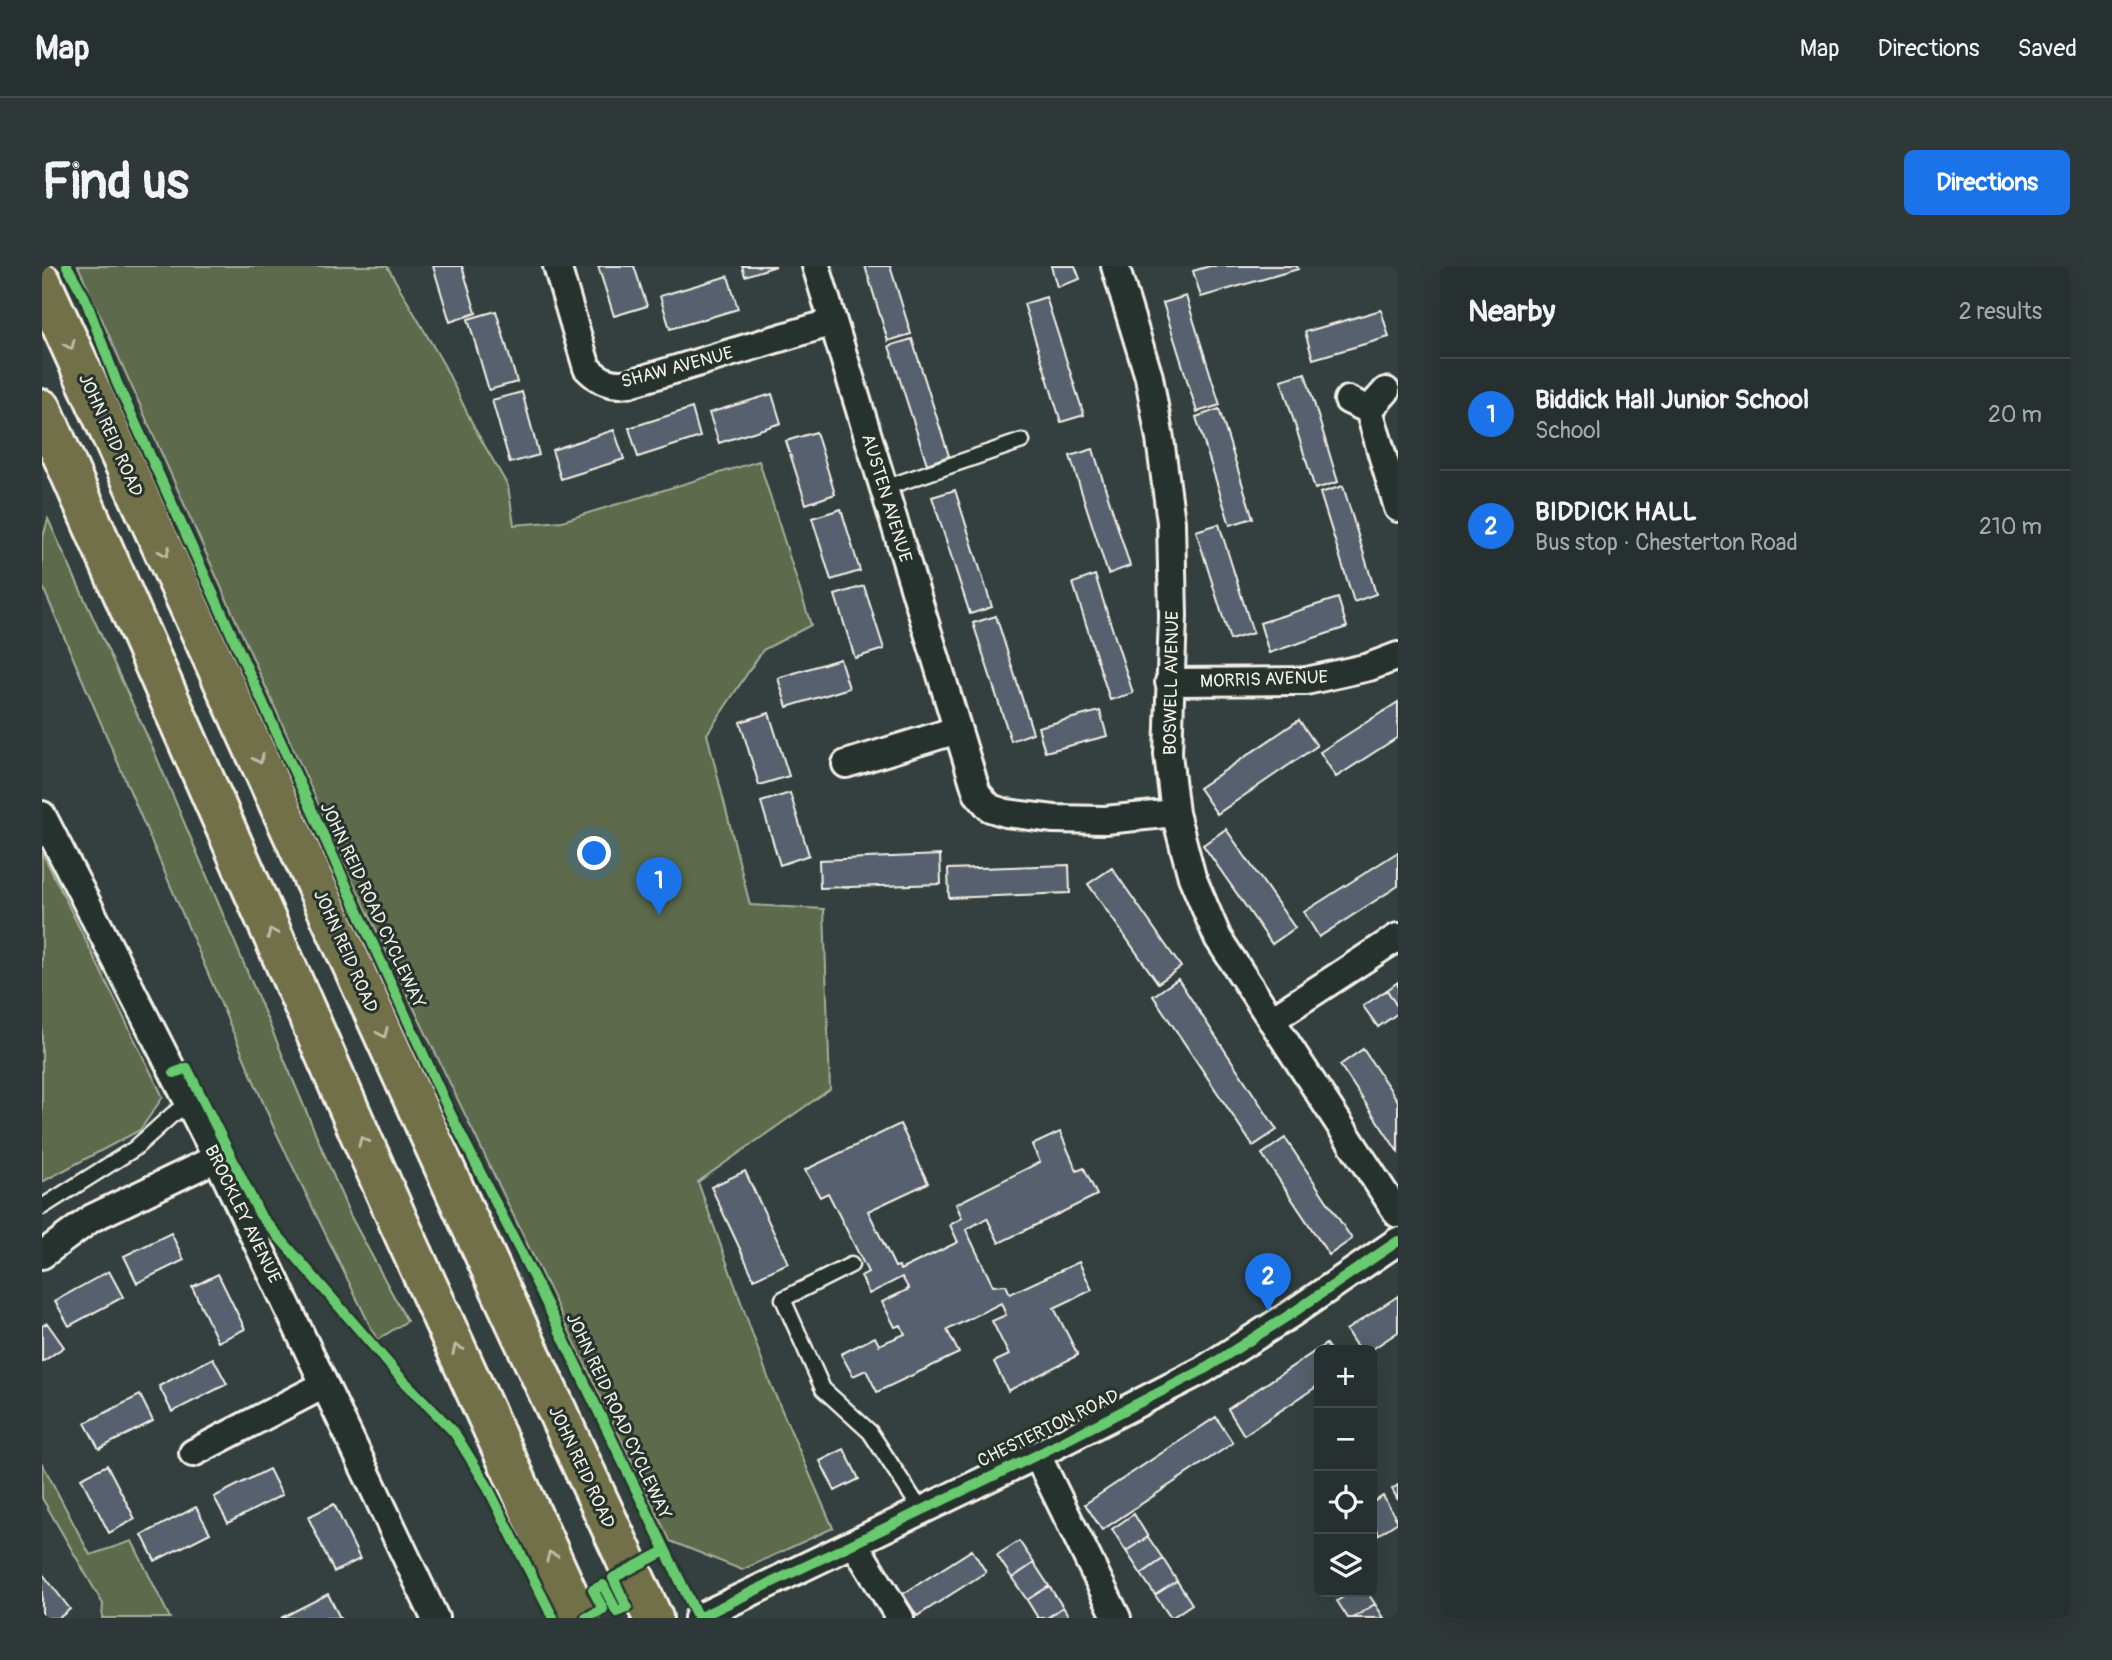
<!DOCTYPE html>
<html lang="en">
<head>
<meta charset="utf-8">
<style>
  :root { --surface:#273030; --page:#2f3838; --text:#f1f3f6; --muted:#a4a9ab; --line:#434b4c; --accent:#1a73e8 }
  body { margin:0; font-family:Pangolin,sans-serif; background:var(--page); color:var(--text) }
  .controls { position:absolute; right:21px; bottom:21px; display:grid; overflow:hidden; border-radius:10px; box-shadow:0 7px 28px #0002 }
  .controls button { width:63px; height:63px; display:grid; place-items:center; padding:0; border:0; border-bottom:2px solid var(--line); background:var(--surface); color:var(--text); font:35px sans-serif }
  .you { position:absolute; left:553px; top:588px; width:24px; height:24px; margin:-18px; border:5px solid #fff; border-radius:50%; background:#1a73e8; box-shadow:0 0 0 10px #1a73e833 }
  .badge { display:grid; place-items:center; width:46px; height:46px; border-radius:50%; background:var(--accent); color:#fff; font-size:23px; font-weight:700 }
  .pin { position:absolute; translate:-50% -58px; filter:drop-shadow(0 2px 4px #0008) }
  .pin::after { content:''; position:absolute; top:37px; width:24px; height:21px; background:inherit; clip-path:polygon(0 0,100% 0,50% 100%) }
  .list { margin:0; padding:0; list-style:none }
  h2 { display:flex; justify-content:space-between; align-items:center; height:91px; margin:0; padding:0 28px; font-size:30px }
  h2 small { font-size:23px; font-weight:400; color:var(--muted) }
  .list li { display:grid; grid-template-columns:46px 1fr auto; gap:21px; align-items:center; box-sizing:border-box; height:112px; padding:0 28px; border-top:2px solid var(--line) }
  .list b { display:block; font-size:26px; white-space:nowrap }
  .list p { margin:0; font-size:23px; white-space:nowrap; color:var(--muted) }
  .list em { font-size:23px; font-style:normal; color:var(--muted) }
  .icon { flex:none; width:38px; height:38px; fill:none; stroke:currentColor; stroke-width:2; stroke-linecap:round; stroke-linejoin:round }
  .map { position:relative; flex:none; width:1356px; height:1352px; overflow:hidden; border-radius:10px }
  header { display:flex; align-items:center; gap:42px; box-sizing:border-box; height:98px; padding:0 35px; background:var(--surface); border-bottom:2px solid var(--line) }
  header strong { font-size:33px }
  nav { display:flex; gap:38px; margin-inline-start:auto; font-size:24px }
  .intro { display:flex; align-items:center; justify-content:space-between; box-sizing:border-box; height:168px; padding:0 42px }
  h1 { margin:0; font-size:49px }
  .button { padding:18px 32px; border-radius:10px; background:var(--accent); color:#fff; font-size:24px; font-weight:700 }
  main { display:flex; gap:42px; padding:0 42px }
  aside { flex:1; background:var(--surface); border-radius:10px; box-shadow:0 7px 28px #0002 }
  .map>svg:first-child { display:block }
  .green { fill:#5d6b4c; stroke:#a8ae9a; stroke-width:2 }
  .building { fill:#56606e; stroke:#f4f1e8; stroke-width:2 }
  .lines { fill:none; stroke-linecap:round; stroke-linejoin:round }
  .lane-casing { stroke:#f4f1e8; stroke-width:19 }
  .street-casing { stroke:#f4f1e8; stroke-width:32 }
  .highway-casing { stroke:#f4f1e8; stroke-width:44 }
  .lane { stroke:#26332d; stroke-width:14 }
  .street { stroke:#26332d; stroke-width:26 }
  .highway { stroke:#716f4a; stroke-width:38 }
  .cycleway-casing { stroke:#26332d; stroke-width:15 }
  .cycleway { stroke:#67ca6e; stroke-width:10 }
  .oneway { stroke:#c0bda9 }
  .labels { text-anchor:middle; stroke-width:6; stroke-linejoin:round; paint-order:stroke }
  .street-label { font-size:18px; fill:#f4f1e8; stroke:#26332d }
</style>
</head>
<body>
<header>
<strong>Map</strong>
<nav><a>Map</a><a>Directions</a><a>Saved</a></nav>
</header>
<div class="intro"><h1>Find us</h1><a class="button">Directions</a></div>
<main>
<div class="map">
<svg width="1356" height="1352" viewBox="0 0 1356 1352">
  <rect width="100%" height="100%" fill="#344040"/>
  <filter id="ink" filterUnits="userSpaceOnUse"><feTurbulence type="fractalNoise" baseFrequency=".0143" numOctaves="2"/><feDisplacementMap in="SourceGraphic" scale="14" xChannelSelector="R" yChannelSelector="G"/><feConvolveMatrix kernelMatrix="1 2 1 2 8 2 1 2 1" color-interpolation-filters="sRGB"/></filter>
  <g filter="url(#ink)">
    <!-- green -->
    <path class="green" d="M36,0H345L402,99L433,163L466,220L472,259L520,255L717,195L769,359L721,384L665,468L708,639L782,643L788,823L656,916L728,1117L791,1262L700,1304L628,1275L304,601Z
      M6,253L112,485L308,949L365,1055L335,1074L232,862L0,319V275Z
      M0,586L121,831L98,864L0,916Z
      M0,1197L48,1289L90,1275L128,1352H60L61,1338L0,1232Z"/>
    <!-- building -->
    <path class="building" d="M391,0H420L434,47L408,56Z
      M556,0H592L605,40L572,50Z
      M700,0H734L703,10Z
      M823,0H848L869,68L846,75Z
      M1009,0H1033L1038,13L1015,21Z
      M1168,0H1255L1256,3L1159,31L1151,5Z
      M686,10L696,43L628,63L618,30Z
      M1144,30L1178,139L1155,146L1121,37Z
      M1004,31L1042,149L1019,156L982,38Z
      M1339,44L1347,71L1271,93L1263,66Z
      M454,45L475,116L447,124L426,53Z
      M870,73L907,190L885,198L847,80Z
      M1263,107L1296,216L1273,223L1239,114Z
      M480,126L497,189L468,197L450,134Z
      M730,128L739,157L677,177L667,147Z
      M650,142L658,171L596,191L587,162Z
      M1177,143L1211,252L1188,259L1154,151Z
      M572,164L582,193L519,213L510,184Z
      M774,166L793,228L764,238L744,175Z
      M1051,183L1088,300L1066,308L1028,190Z
      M1301,220L1334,328L1312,336L1278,227Z
      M913,224L950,341L928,348L890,231Z
      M799,243L818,305L789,314L770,252Z
      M1177,258L1211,367L1188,374L1154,265Z
      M1053,309L1091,427L1068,434L1031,317Z
      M822,320L842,383L813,392L793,329Z
      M1296,332L1305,361L1227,387L1218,357Z
      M954,350L991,467L969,475L931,357Z
      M798,393L807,422L745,441L736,412Z
      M1356,436V471L1294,511L1278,486Z
      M1058,445L1065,470L1003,486L996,461Z
      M727,447L747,510L717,519L698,456Z
      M1257,454L1275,480L1175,548L1157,522Z
      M748,527L767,589L738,599L719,536Z
      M1184,563L1253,662L1230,678L1161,579Z
      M1356,586V620L1277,671L1262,646Z
      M898,589L899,618L778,622L777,594Z
      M1027,599L1028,627L907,632L906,603Z
      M1070,602L1139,701L1116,717L1046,618Z
      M1136,713L1235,864L1211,880L1111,730Z
      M1356,716V742L1345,724Z
      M1345,724L1356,742V747L1336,761L1321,740Z
      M1321,783L1356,835V886L1298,799Z
      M858,858L886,917L826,945L853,1001L857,1000L858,1004L916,976L908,959L920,952L914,938L998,896L990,879L1018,866L1035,905L1042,902L1055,929L957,977L945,952L924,964L951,1020L964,1019L968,1028L1037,996L1050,1024L1012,1042L1036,1089L966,1125L952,1096L967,1089L950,1055L964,1049L959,1037L905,1064L917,1087L835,1126L824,1104L811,1110L799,1088L833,1071L837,1079L863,1068L859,1059L853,1061L840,1036L867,1023L860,1011L827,1028L819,1010L826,1006L786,927L778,931L763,904Z
      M1243,872L1310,973L1287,989L1220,888Z
      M703,905L746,997L712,1013L669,921Z
      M129,967L142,994L95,1017L82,990Z
      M67,1005L81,1031L27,1060L13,1035Z
      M176,1008L203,1063L176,1076L150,1021Z
      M1356,1030V1066L1329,1084H1317L1304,1064Z
      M5,1057L22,1081L0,1096V1060Z
      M1284,1078L1288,1084H1277V1119L1202,1169L1186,1143Z
      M171,1092L185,1118L130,1146L117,1120Z
      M98,1129L111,1155L57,1183L43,1157Z
      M1174,1151L1191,1177L1060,1264L1043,1238Z
      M802,1183L817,1213L793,1225L778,1195Z
      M65,1199L93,1253L67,1267L39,1212Z
      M227,1203L240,1229L186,1257L172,1231Z
      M1356,1219V1234L1350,1223Z
      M1341,1230L1356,1256L1337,1268L1330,1257V1237Z
      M292,1238L318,1293L292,1306L266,1251Z
      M154,1241L168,1267L113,1295L100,1269Z
      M1092,1248L1106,1271L1084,1285L1070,1263Z
      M1330,1257L1337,1268L1330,1273Z
      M1106,1271L1121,1293L1099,1308L1084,1285Z
      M977,1275L992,1297L970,1312L955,1289Z
      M930,1284L944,1306L875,1350L861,1328Z
      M1121,1293L1135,1315L1113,1329L1099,1308Z
      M992,1297L1007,1320L985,1334L970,1312Z
      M0,1307L28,1343L17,1352H0Z
      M1135,1315L1150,1338L1129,1352L1113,1329Z
      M1007,1320L1021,1341L1005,1352H996L985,1334Z
      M1309,1326H1325L1333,1338L1311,1352H1306L1295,1335Z
      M286,1328L298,1352H239Z
      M1333,1338L1342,1352H1311Z
      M1021,1341L1028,1352H1005Z"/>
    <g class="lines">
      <defs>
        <path id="lane" d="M842,222L980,175
          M0,941L92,883L130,849L147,838
          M809,999L741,1033L781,1123L828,1166L879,1244"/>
        <path id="street" d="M515,0L545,102C559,116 569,120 588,117L791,56
          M774,0L935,527L948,542L964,547L1012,553L1063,554L1133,547
          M1073,0L1107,111L1118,173L1129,256L1131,350L1126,488L1133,547L1150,611L1176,672L1356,948
          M1306,134L1327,144L1344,125
          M1327,144L1356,242
          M1127,416L1264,415L1327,401L1356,390
          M804,498L915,464
          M0,549L175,892L393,1352
          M1229,754L1356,671
          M0,989L50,952L175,892
          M151,1187L282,1119
          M995,1189L1075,1352
          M812,1277L858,1352
          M656,1352L995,1189L1161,1104L1249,1048L1356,975"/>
        <path id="highway" d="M0,17L424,949L611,1352
          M0,143L357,957L537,1352"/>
      </defs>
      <!-- lane casing -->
      <use href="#lane" class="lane-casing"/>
      <!-- street casing -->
      <use href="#street" class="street-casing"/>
      <!-- highway casing -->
      <use href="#highway" class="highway-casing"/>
      <!-- lane -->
      <use href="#lane" class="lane"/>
      <!-- street -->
      <use href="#street" class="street"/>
      <!-- highway -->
      <use href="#highway" class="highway"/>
      <defs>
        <path id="cycleway" d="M25,0L43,32L75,117L409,849L498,1024L656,1352L995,1189L1161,1104L1249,1048L1356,975
          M132,807L145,802L218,949L359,1112L412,1166L444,1218L511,1352
          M544,1352L561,1343L551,1324L561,1319L575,1346L585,1341L571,1312L623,1285"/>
      </defs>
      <!-- cycleway casing -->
      <use href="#cycleway" class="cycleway-casing"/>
      <!-- cycleway -->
      <use href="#cycleway" class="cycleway"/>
    </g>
    <!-- one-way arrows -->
    <defs><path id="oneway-chevron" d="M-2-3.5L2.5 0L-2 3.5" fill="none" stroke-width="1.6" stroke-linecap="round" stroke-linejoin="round" transform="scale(1.75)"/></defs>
    <g class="oneway">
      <use href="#oneway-chevron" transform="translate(28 79) rotate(66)"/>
      <use href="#oneway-chevron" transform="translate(123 286) rotate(66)"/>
      <use href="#oneway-chevron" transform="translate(217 493) rotate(66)"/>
      <use href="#oneway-chevron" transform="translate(230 667) rotate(-114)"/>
      <use href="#oneway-chevron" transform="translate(341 767) rotate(66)"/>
      <use href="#oneway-chevron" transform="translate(321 875) rotate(-114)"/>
      <use href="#oneway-chevron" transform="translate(415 1083) rotate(-115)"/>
      <use href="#oneway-chevron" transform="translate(509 1290) rotate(-115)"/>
    </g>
  </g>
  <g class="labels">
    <!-- street labels -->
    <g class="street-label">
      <text transform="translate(635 101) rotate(-15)" y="6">SHAW AVENUE</text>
      <text transform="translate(69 169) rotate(66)" y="6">JOHN REID ROAD</text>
      <text transform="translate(845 232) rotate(73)" y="6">AUSTEN AVENUE</text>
      <text transform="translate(1222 413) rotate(-2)" y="6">MORRIS AVENUE</text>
      <text transform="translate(1129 417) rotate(-89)" y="6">BOSWELL AVENUE</text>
      <text transform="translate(331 639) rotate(65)" y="6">JOHN REID ROAD CYCLEWAY</text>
      <text transform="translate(304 685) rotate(66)" y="6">JOHN REID ROAD</text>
      <text transform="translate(201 948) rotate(64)" y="6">BROCKLEY AVENUE</text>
      <text transform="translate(577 1150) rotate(65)" y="6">JOHN REID ROAD CYCLEWAY</text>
      <text transform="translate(1006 1162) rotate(-26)" y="6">CHESTERTON ROAD</text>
      <text transform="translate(540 1201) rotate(65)" y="6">JOHN REID ROAD</text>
    </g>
  </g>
</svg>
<div class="controls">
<button>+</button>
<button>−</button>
<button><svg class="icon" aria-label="locate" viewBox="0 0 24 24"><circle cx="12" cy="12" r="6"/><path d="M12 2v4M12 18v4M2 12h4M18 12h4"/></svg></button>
<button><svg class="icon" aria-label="layers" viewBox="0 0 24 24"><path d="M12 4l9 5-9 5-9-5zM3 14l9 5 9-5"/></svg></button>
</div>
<div class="you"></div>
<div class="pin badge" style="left:617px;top:649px">1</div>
<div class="pin badge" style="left:1226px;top:1045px">2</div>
</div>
<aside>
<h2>Nearby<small>2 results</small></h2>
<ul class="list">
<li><span class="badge">1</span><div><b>Biddick Hall Junior School</b><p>School</p></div><em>20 m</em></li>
<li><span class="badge">2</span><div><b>BIDDICK HALL</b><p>Bus stop · Chesterton Road</p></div><em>210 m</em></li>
</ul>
</aside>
</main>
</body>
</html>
